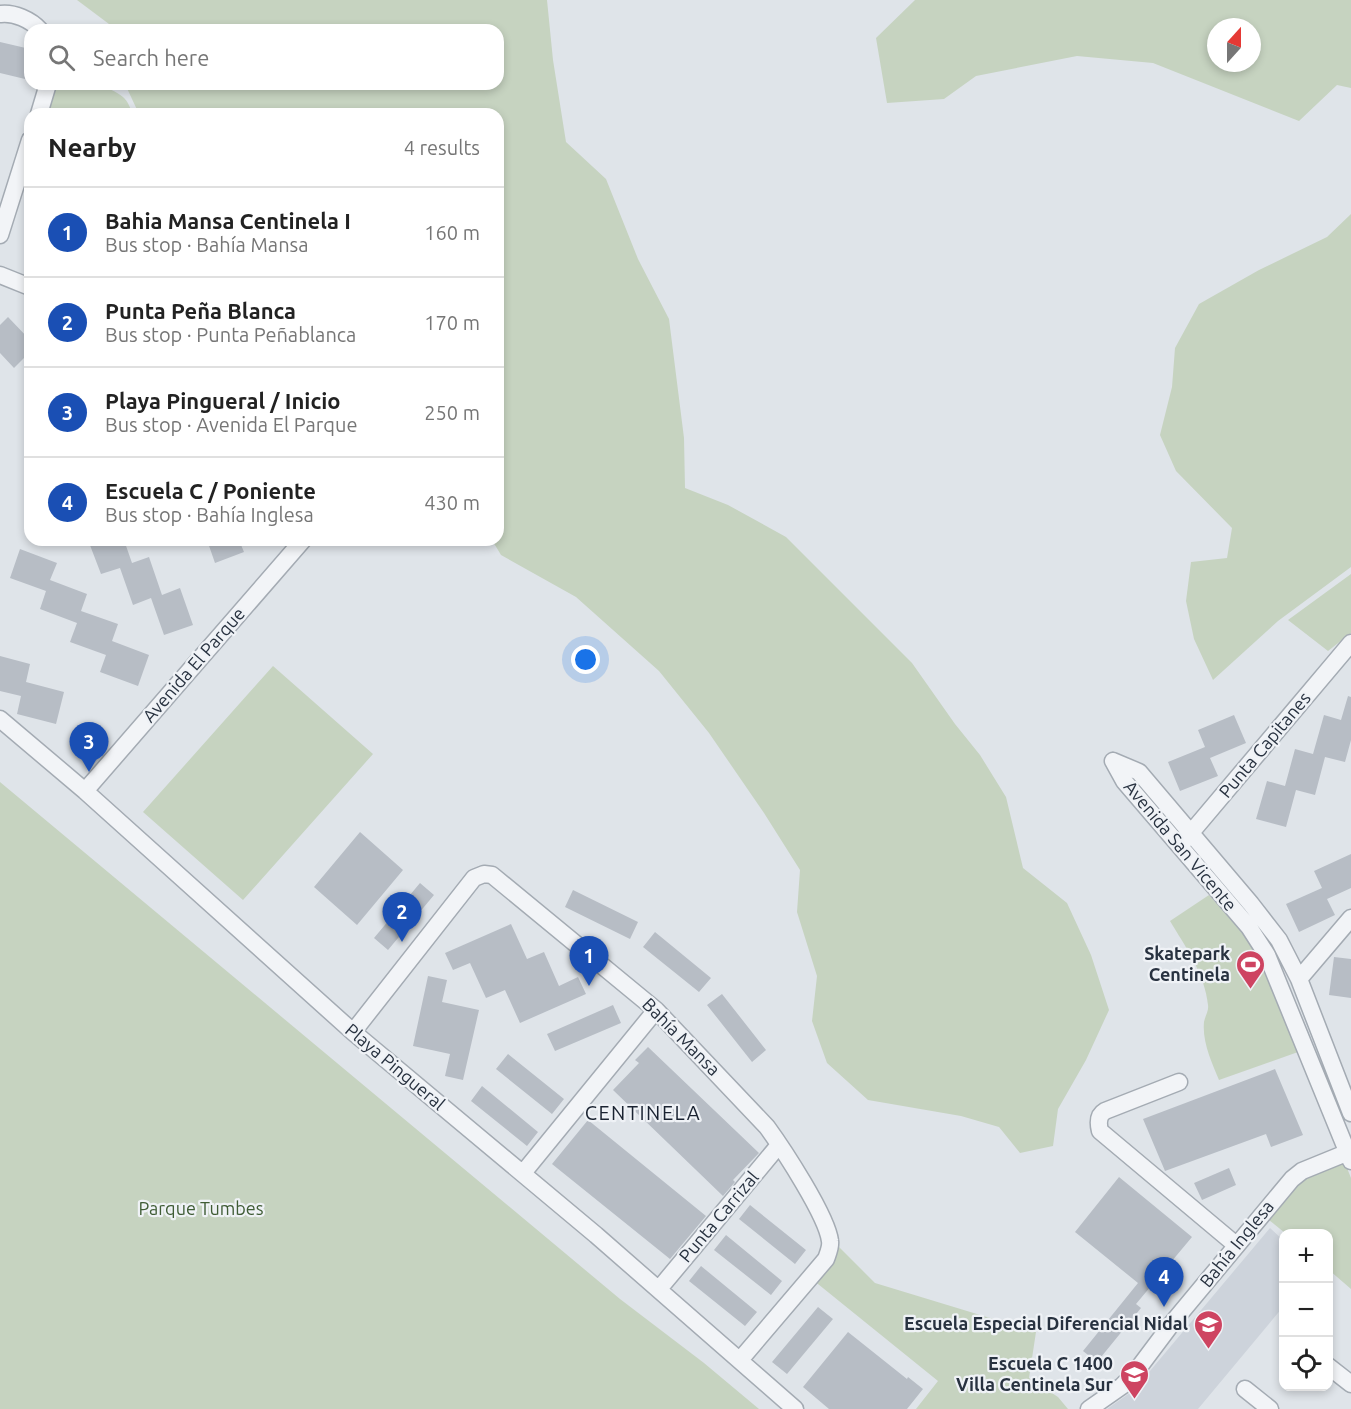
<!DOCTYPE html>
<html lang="en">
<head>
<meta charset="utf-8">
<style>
  :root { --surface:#fff; --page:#f2f2f2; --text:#222; --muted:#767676; --line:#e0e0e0; --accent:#ce4461 }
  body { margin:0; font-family:Ubuntu,sans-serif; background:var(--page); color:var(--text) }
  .controls { position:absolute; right:18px; bottom:18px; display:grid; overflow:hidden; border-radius:12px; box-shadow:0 3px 9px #0003 }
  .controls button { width:54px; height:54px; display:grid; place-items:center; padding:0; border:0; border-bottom:2px solid var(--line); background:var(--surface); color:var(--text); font:30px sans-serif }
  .compass { position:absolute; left:1207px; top:18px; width:54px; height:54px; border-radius:50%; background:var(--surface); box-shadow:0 3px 9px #0003; rotate:21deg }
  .you { position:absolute; left:586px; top:660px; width:21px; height:21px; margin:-15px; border:4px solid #fff; border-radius:50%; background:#1a73e8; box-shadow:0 0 0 9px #1a73e833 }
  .badge { display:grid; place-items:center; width:39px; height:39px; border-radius:50%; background:var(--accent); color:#fff; font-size:20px; font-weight:700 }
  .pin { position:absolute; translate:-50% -50px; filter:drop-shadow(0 2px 3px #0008) }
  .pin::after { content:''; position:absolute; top:32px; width:21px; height:18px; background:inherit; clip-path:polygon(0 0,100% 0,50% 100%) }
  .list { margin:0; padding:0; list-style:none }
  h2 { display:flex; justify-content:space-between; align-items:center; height:78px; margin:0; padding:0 24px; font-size:26px }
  h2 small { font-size:20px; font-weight:400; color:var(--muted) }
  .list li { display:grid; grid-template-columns:39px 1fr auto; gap:18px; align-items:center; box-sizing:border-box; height:90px; padding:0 24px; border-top:2px solid var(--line) }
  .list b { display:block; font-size:22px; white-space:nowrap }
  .list p { margin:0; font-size:20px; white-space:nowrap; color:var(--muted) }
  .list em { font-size:20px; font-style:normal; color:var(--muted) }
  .icon { flex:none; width:33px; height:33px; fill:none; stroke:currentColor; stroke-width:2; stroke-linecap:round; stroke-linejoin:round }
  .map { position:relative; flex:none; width:1351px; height:1409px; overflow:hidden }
  .search { position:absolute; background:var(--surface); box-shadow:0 3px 9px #0003; left:24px; top:24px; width:480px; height:66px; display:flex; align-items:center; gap:15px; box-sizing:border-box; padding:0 21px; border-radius:18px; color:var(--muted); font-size:22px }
  .panel { position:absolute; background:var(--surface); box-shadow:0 3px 9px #0003; left:24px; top:108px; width:480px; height:438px; border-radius:18px }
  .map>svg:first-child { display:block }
  .built { fill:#cdd3db }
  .green { fill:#c6d3c0; fill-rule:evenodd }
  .building { fill:#b7bdc5 }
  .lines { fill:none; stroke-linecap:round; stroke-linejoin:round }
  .minor-casing { stroke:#a4abb3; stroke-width:19 }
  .minor { stroke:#f2f4f7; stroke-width:16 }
  .labels { text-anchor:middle; stroke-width:4.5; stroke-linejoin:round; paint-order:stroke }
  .street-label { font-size:18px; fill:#283240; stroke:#eff2f6 }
  .poi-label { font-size:18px; font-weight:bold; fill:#283240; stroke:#eff2f6; text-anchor:end }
  .park-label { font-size:18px; fill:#3f5c35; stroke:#eff2f6 }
  .neighbourhood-label { font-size:20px; letter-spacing:1.5px; fill:#1a2331; stroke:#eff2f6 }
</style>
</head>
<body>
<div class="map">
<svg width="1351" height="1409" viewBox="0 0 1351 1409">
  <rect width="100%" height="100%" fill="#dfe4e9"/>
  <!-- built -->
  <path class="built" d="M1270,1228L1283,1240V1307L1198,1409H1107L1134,1390Z"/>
  <!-- green -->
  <path class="green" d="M77,0H547L553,60L566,142L606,179L638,259L669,319L684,438L685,488L728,505L786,537L912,663L955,724L980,755L1006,797L1023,868L1067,903L1091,955L1109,1010L1086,1060L1058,1109L1053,1146L1020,1153L999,1127L961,1116L868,1100L827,1063L812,1021L817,976L797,912L800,870L764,813L709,733L659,671L576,597L501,555L492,540H498V114H139L125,84H498V30H110L109,24Z
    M915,0H1351V88L1337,85L1299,121L1153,63L1077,56L976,76L944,99L887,103L876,38ZM1216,27H1252V63H1216Z
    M56,84C77,84 106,82 123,97C128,101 130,108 133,114H47Z
    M1351,214V567L1278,621L1213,680L1194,639L1186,601L1191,562L1227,558L1232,528L1176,471L1160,435L1172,387L1175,348L1199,304L1259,270L1327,237Z
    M1351,574V633L1328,651L1288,620Z
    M273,666L373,754L243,900L143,812Z
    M0,782L620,1299L704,1363L759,1409H0Z
    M1209,895L1253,945L1265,969L1298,1052L1219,1080C1212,1063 1202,1042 1204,1022C1205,1016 1209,1011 1208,1005C1205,974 1185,946 1170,921Z
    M1343,1158L1351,1178V1289L1329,1270L1328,1234L1285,1233L1264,1216L1303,1173Z
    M839,1247L875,1283L1036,1332L1029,1378L1058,1397L1068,1409H916L938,1381L813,1280Z"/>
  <!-- building -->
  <path class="building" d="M0,42L30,49L25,79L0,73Z
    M8,317L30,340V352L14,368L0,353V325Z
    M88,540H124L132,563L149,557L162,595L180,588L193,625L164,635L151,598L133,605L120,568L101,574Z
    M207,540H239L244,552L215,563Z
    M20,549L57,563L50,580L87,594L81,611L118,624L112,641L149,655L138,686L100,672L106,655L70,642L77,623L40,609L46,591L10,578Z
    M0,656L30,664L26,682L64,692L56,724L17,714L21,696L0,691Z
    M1348,696L1351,697V740L1345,762L1325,757L1315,795L1296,790L1286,827L1256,819L1267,781L1285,786L1295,749L1313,754L1324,715L1341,720Z
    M1234,715L1246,743L1210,758L1218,776L1180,791L1168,762L1205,747L1198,730Z
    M360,832L403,870L357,925L314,887Z
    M1351,854V888L1327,899L1335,915L1299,932L1286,904L1322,888L1314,871Z
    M420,883L434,895L388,950L374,938Z
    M573,890L638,922L630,939L565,907Z
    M511,924L527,959L544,952L559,986L578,977L586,994L520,1023L505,990L486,998L470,963L453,970L445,953Z
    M655,932L711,978L699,992L643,947Z
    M1334,957L1351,959V998L1329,995Z
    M428,976L447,980L442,1002L479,1010L463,1080L445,1076L450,1054L413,1046Z
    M722,994L766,1050L752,1062L707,1005Z
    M613,1005L621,1023L555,1051L547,1034Z
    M648,1047L759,1153L733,1180L735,1182L723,1196L613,1090L639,1063L635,1060Z
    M508,1054L564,1099L552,1114L496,1069Z
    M1275,1069L1303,1135L1271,1147L1266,1134L1165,1171L1143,1119Z
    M482,1086L538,1132L527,1146L471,1101Z
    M588,1120L706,1216L670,1259L552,1164Z
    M1229,1168L1236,1185L1202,1200L1194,1183Z
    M1119,1177L1192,1237L1136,1304L1141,1308L1097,1362L1083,1351L1138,1283L1075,1232Z
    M750,1205L806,1250L795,1264L739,1219Z
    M726,1235L782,1281L771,1295L714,1250Z
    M701,1266L757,1312L745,1326L689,1281Z
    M818,1307L833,1319L787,1374L772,1362Z
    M848,1332L907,1379L908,1377L923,1389L907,1409H829L803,1387Z"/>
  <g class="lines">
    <defs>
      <path id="minor" d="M0,14C14,12 31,20 40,30
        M39,114L48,84
        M0,235L30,140
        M0,275L30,287
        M0,719L85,791L353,1032L596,1235L795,1409
        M1113,761L1124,781L1249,927L1267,955L1351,1161
        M1113,761L1139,772L1251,904L1279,940L1299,979L1351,1113
        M85,791L303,540
        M1184,841L1351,643
        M1299,979L1351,918
        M353,1032L474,878L484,874L492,875L656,1010L767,1127C783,1149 827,1216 830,1241C831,1247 828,1253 826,1259L740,1360
        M1179,1082L1105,1111C1098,1115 1098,1123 1100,1131L1236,1245
        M523,1173L656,1010
        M659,1289L779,1145
        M1328,1366L1351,1384
        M1245,1389L1270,1409
        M1089,1409L1122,1386L1134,1374L1173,1322L1292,1179L1302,1171L1351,1151"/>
    </defs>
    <!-- minor casing -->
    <use href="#minor" class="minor-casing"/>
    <!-- minor -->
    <use href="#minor" class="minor"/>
  </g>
  <!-- icons -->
  <defs>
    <symbol id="stadium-pin" viewBox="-11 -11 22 30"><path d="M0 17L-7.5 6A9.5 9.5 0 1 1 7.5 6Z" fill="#ce4461" stroke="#eff2f6"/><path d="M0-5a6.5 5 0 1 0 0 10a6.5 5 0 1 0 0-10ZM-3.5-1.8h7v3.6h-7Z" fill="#fff"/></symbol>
    <symbol id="school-pin" viewBox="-11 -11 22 30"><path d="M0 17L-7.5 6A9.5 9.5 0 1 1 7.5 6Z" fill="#ce4461" stroke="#eff2f6"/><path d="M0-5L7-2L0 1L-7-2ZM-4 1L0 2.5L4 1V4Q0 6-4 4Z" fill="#fff"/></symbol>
  </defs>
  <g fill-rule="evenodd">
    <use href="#stadium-pin" x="1234" y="948" width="33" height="45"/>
    <use href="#school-pin" x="1192" y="1308" width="33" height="45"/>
    <use href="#school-pin" x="1118" y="1358" width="33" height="45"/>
  </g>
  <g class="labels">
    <!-- street labels -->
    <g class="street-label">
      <text transform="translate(194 665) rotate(-49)" y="6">Avenida El Parque</text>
      <text transform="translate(1265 745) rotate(-50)" y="6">Punta Capitanes</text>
      <text transform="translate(1180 846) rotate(50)" y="6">Avenida San Vicente</text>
      <text transform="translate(681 1037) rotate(45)" y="6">Bahía Mansa</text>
      <text transform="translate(395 1067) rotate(40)" y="6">Playa Pingueral</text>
      <text transform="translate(719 1217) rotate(-50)" y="6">Punta Carrizal</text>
      <text transform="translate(1237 1244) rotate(-51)" y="6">Bahía Inglesa</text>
    </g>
    <!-- poi labels -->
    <g class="poi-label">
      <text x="1230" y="960">Skatepark<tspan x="1230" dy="21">Centinela</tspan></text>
      <text x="1188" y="1330">Escuela Especial Diferencial Nidal</text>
      <text x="1113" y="1370">Escuela C 1400<tspan x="1113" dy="21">Villa Centinela Sur</tspan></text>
    </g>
    <!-- park labels -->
    <g class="park-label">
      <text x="201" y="1215">Parque Tumbes</text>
    </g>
    <!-- neighbourhood labels -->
    <g class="neighbourhood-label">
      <text x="643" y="1120">CENTINELA</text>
    </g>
  </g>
</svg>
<div class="controls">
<button>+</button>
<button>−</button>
<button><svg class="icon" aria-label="locate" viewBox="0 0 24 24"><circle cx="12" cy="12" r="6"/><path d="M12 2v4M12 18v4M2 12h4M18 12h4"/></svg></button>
</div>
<svg class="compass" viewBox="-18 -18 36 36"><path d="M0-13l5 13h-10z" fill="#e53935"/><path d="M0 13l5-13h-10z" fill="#767676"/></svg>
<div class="you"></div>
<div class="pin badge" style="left:589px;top:986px;background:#1a4fb4">1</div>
<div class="pin badge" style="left:402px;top:942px;background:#1a4fb4">2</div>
<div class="pin badge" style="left:89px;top:772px;background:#1a4fb4">3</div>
<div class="pin badge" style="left:1164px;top:1307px;background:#1a4fb4">4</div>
<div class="search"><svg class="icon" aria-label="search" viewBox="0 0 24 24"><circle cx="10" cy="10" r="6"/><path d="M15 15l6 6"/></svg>Search here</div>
<section class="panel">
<h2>Nearby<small>4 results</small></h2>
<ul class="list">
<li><span class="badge" style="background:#1a4fb4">1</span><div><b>Bahia Mansa Centinela I</b><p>Bus stop · Bahía Mansa</p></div><em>160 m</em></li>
<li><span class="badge" style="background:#1a4fb4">2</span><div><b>Punta Peña Blanca</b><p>Bus stop · Punta Peñablanca</p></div><em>170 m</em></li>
<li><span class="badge" style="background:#1a4fb4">3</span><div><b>Playa Pingueral / Inicio</b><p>Bus stop · Avenida El Parque</p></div><em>250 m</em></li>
<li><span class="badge" style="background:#1a4fb4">4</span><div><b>Escuela C / Poniente</b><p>Bus stop · Bahía Inglesa</p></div><em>430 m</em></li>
</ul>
</section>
</div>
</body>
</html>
